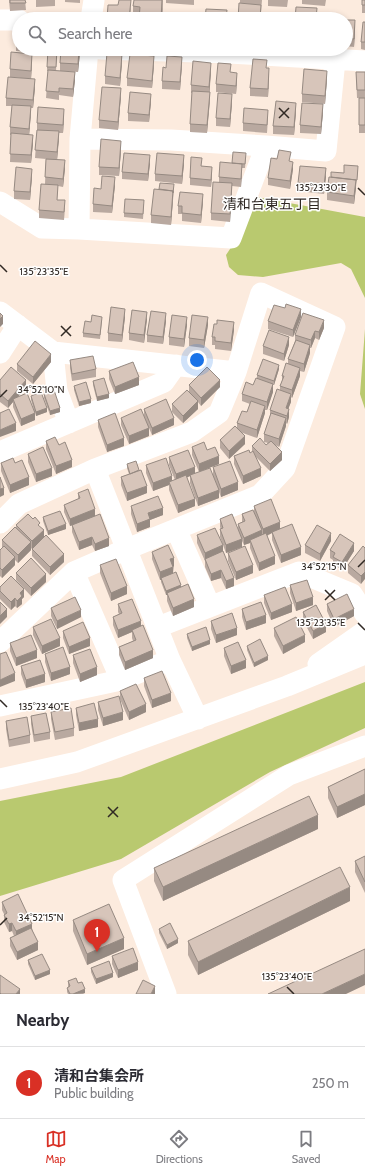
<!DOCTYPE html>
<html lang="en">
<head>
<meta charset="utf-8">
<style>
  :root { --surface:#fff; --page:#f7f7f7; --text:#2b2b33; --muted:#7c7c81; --line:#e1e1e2; --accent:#d93025 }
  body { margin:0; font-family:Cabin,"Noto Sans JP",sans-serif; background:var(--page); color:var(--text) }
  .you { position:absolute; left:197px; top:360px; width:14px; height:14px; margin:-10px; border:3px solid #fff; border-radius:50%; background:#1a73e8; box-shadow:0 0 0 6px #1a73e833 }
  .badge { display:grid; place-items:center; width:26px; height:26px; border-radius:50%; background:var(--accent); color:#fff; font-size:13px; font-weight:700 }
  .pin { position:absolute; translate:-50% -33px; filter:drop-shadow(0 1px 2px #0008) }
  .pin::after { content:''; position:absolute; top:21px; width:14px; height:12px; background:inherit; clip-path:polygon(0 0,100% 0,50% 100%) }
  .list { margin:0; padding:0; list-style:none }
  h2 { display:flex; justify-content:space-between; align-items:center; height:52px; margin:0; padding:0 16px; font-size:17px }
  h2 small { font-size:13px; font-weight:400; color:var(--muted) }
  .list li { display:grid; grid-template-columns:26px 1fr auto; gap:12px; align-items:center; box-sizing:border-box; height:72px; padding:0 16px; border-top:1px solid var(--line) }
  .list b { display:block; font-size:15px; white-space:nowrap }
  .list p { margin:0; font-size:13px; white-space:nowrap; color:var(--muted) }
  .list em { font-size:13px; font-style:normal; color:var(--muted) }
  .icon { flex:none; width:22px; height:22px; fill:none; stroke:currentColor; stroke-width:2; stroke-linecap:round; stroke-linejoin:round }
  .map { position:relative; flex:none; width:365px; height:994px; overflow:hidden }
  .search { position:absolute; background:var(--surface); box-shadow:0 2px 6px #0003; left:12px; right:12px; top:12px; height:44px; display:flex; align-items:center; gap:10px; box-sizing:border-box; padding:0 14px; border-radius:22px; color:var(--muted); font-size:15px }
  .sheet { height:124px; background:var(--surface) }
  nav { display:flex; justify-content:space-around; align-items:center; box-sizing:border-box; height:56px; border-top:1px solid var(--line); background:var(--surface); font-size:11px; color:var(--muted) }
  nav a { display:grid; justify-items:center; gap:2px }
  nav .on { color:var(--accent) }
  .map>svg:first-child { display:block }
  .green { fill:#b9c96f }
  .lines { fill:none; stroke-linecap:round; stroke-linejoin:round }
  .minor { stroke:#fff; stroke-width:21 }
  .wall { fill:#b9a9a0 }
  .shaded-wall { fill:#968a82 }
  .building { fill:#d7c5ba; stroke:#968a82 }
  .ticks { fill:none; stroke:#302924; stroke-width:1.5 }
  .labels { text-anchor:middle; stroke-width:3; stroke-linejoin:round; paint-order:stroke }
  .neighbourhood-label { font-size:14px; fill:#302924; stroke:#fff }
  .ticks-label { font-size:10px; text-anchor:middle; fill:#302924; stroke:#fff; stroke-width:3; stroke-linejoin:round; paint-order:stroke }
</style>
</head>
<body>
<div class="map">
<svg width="365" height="994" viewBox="0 0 365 994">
  <rect width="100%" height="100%" fill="#fcebde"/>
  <!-- green -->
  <path class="green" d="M257,197L365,217V298L351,269L341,263L263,277L238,275L229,267L226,255L242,231Z
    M365,329V409L360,394Z
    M365,682V728L270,772L121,859L0,896V801L121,777Z"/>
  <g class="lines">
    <!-- minor -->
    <path class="minor" d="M91,19L94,0
      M0,20H19
      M88,49L80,139L79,229L231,238L266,146L326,151L335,60
      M101,49L229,53L365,61
      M80,139L171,140L266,146
      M0,202L42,228L79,229
      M0,312L53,352L236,372L261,293L335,327L285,468L260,495L127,549L74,572L0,642
      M53,352L57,391L69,423
      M0,353L18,325
      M0,452L164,382L176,365
      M95,469L192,432L219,413L236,372
      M0,523L19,504L95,469L170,660L198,719
      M176,529L210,606
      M74,572L121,680
      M158,627L299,572L352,594L365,614
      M318,664L365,631
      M0,706L121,680L170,660
      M0,779L77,762L287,686L365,654
      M166,994L123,880L289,775L365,746"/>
  </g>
  <!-- wall -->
  <path class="wall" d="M9,0H25L26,10L10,11Z
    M36,0H55V6L36,7Z
    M65,0H80V3L65,2Z
    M163,0L162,19H139V14H133V6Z
    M166,0H194V5L166,3Z
    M240,0H262L261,12L240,3Z
    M268,0H288L287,7L268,6Z
    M302,0H326L325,6L302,4Z
    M365,0V13H362V5Z
    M346,20L355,28L354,47L346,46Z
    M365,22V50L361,49V42Z
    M19,28V49H41L40,53L16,51V43Z
    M57,53L56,71L75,80L73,97L59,95V100L46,98L48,71H47V67Z
    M80,53L78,72L60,71V63Z
    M32,62L31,79L10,77V69Z
    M122,62L120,86L105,84V76Z
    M154,64L152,88L127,86V78Z
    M182,64L180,90L162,89V81L166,68Z
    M267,68L269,76L268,97L250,96V88Z
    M211,71L207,133L190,132V124L192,93H191V85Z
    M231,72L237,80L236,94L216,92V84Z
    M356,72H365V133H359V98H357Z
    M327,79L325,104L302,102V94Z
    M35,87L33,108H31L29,135L33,143L31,163L10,162L11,135H10V127L12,106H6V98Z
    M121,96L118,130L99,128V120Z
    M151,101L149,122L128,121V113Z
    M232,102L230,127L216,126V118Z
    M296,111L294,135L273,134V126Z
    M323,112L321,134L300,133V125Z
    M64,117L63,133H59L57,160L65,168L63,187L58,186L57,200L65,208L64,220L39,218V210L45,184L46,159L35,158L37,131V123Z
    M268,118L267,133L243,131V123Z
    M121,149L119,176L99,175V167Z
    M246,157L245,168H242L241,187L232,186L230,222L211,220V213L219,182V177L232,163Z
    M290,161L293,169L290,189L268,185V178Z
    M150,163L148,181L122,179V172Z
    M184,163L182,184L155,181V174Z
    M202,166L212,174L211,187L190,185V178Z
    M358,170L354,204L327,200V192L331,177L344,173Z
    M32,176L30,200L14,199V191Z
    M326,176L324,194L298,191V183Z
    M115,185L112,213L93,212V204L101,189Z
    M174,188L171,225L151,223V215L159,189Z
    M203,201L201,223L182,221V214H178V206Z
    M144,204L143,219L124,217V213Z
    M125,317L122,342L108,341V333Z
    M301,317L293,337L268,329V321Z
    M147,319L144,343L129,340V333Z
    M102,321L100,339L83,337V333L91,322Z
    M166,321L163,344L147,342V335Z
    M187,325L184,347L169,345V337Z
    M208,325L204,348L189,346V338Z
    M324,328L319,340L315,338L311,348H310V353L304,372L300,371V376L292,398L291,397V402L288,408L289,417L287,424L286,423V426L279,447L275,445L282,460L270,471L256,457L261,476L243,484L234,464V456L250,453L252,452V446L266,445L268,443L264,442V434L270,416V410L280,390V386L282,381V376L288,364V359L295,341V335Z
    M234,330L231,351L215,349V345H212V337Z
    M289,345L284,361L263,354V346Z
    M70,360L96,369V377L72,381L70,368Z
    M51,362L33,384L17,371V364Z
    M279,369L274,385H273V392L267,410H265V413L257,438L240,432L245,444L229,459L220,448V440L237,429V423L247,412L250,404L242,401V394L253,385L257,379V375Z
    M109,371L139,385L115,394L109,379Z
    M0,380L26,388L17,398L34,410L31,400V396L47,412L36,416L35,413V420L21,426L13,407V402L8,408L0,402Z
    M93,381L109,398L97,401L93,385Z
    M189,385L220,387L201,406L198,402V409L183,423L172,412V404L189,392Z
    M74,386L91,403L79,406L74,390Z
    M44,394L60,412L50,415L44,398Z
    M144,409L174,425L152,435L149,428V436L129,444L121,425V418L144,415Z
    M98,420L124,446L107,452L98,427Z
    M46,441L59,445L72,467L56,474L46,449Z
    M192,447L207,450L219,464L199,472L192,455Z
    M28,454L52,476L36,482L28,462Z
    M169,457L195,473L213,474V467L238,490L221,497L219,492V498L198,506L190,483V476L187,477L195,506L178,513L169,490V485L153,491L146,473V465L172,481L175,480L169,465Z
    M1,463H15L29,485L10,493L1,471Z
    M127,464L147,493L127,501L121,485V477L129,474L127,468Z
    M78,493L95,516L109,546L95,551L92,545L79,550L72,532V525L70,526L64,512V505L78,499Z
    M131,506L163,515L150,520V527L137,532L131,514Z
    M254,506L280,529L301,555L281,563L272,540V533L267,536L275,564L259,571L250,548V543L244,545L242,541V547L226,553L220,537V529H221L220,527V519L238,529V524L242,522V514L254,511Z
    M43,517L66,529L48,535L43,521Z
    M16,525L40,527L44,537L64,562L50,575L32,556V549L31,548V550L18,563L15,560V565L2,578L0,576V550L2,548V540L16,527Z
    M197,535L223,552L234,586L226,589L221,578L211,581L205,567V560V561L197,543Z
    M331,541L320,561L305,553V545Z
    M365,548L361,584L348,573V565Z
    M330,550L354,551L342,570L333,564V560L330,558Z
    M152,552L174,566L173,573L194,607L173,616L167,601V595H166L161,582V580H160L152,559Z
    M228,553L253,573L236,580L228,561Z
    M100,565L127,594L111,601L100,573Z
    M16,573L46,582L31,596L16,580Z
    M290,585L313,605L296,611L290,593Z
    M0,587L24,597L22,599V604L17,608L15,606L11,610L0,599Z
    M264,595L292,612L271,620L264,603Z
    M118,604L141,626L153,658L125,670L119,655V647L133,641L132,638V632L118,638L113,625V617L119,614L118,612Z
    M327,604L354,616L334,627L327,611Z
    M51,608L81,617L57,629L51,616Z
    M242,609L266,623L246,630L242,617Z
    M303,612L326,632L313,639L303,620Z
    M211,621L237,635L216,643L211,629Z
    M33,627L60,646L42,654L33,635Z
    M274,628L305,642L283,654L274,636Z
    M63,631L90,646L69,654L63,638Z
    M187,634L210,644L192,651L187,638Z
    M10,643L37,658L16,666L10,651Z
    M247,646L268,660L254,667L247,650Z
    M224,648L246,668L231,674L224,656Z
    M45,654L70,674L51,681L45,662Z
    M73,655L97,675L80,682L73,663Z
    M21,666L45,682L26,688L21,674Z
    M144,678L171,701L152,708L144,686Z
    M120,691L146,712L129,720L120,699Z
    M98,702L123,720L103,726L98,710Z
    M76,708L98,727L79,731L76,715Z
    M51,712L74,728V736L55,740L51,719Z
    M31,716L50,732V739L34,742L31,724Z
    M6,721L30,735V743L9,747L6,729Z
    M365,769V805L337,818L328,798V787Z
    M318,829L163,901L154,881V868Z
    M365,856V893L355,872V861Z
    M350,901L198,975L188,955V941Z
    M2,902L32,928L38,950L17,960L10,946V938L14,936L12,931L9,932L4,922V914L2,910Z
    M73,920L124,949L87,965L73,931Z
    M159,929L178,943L167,949L159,933Z
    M112,956L138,970L118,978L112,964Z
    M28,960L50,974L35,980L28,964Z
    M91,968L113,977L96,984L91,972Z
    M68,981L78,983L85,993L83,994H68L67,992V988L68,987Z"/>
  <!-- shaded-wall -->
  <path class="shaded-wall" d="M131,0L130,19H129Z
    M163,0L162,19H161Z
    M355,20V28L354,47V39Z
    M80,49V53L78,72V64Z
    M32,54V62L31,79V71Z
    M122,54V62L120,86V78Z
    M154,56V64L152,88V81Z
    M182,57V64L180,90V82Z
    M211,63V71L209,95V87Z
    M269,68V76L268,97V89Z
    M327,71V79L325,104V96Z
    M75,72V80L73,97V89Z
    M237,73V80L236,94V86Z
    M35,79V87L33,108V100Z
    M121,88V96L118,130V122Z
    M210,92V100L207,133V125Z
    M151,94V101L149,122V115Z
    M232,94V102L230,127V119Z
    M296,103V111L294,135V127Z
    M323,104V112L321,134V127Z
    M31,106V114L29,136V129Z
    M64,109V117L63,133V125Z
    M59,131V139L57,160V152Z
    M33,135V143L31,163V155Z
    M121,141V149L119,176V168Z
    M150,155V163L148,181V174Z
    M184,155V163L182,184V176Z
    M65,160V168L63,187V179Z
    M293,162V169L290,189V181Z
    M242,164V172L241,187V179Z
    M212,167V174L211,187V180Z
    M326,168V176L324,194V186Z
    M32,169V176L30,200V192Z
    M115,177V185L112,213V206Z
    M356,180V188L354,204V196Z
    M232,183V191L230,222V214Z
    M173,191V198L171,225V217Z
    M203,194V201L201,223V215Z
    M125,309V317L122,342V335Z
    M301,309V317L293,337V330Z
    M147,312V319L144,343V335Z
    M166,313V321L163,344V337Z
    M3,316V324L0,327V319Z
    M187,317V325L184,347V339Z
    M208,317V325L204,348V340Z
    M324,320V328L319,340V332Z
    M234,322V330L231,351V343Z
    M315,331V338L311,348V340Z
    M289,337V345L284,361V354Z
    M310,345V353L304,372V364Z
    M51,354V362L33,384V377Z
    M279,365V369L274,385V381Z
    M300,368V376L292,398V390Z
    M139,377V385L115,394V387Z
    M26,380V388L14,401L13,399V402L8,408V401Z
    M220,380V387L201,406V398Z
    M273,384V392L267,410V402Z
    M109,394V398L97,401V397Z
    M291,394V402L286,415V408Z
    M91,399V403L79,406V402Z
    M198,401V409L183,423V416Z
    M265,406V413L257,438V430Z
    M47,408V412L36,416V412Z
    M60,408V412L50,415V411Z
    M289,409V417L287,424V416Z
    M35,413V420L21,426V419Z
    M174,418V425L152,435V428Z
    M286,418V426L279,447V439Z
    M16,423V431L0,437V430Z
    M149,428V436L129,444V436Z
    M245,436V444L229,459V451Z
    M124,438V446L107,452V445Z
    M282,452V460L270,471V464Z
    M219,456V464L199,472V464Z
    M72,460V467L56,474V466Z
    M195,467V474L176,482V474Z
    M52,468V476L36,482V474Z
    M261,468V476L243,484V476Z
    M172,476V484L169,482V485L153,491V483Z
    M29,477V485L10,493V485Z
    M238,482V490L221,497V489Z
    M147,486V493L127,501V493Z
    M4,488V495L0,497V489Z
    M219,490V498L198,506V498Z
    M195,499V506L178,513V505Z
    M163,508V515L150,520V527L137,532V524L148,513Z
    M95,509V517L70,526V519Z
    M280,522V530L272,532V533L263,537V529Z
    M66,524V529L48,535V531Z
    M44,530V538L32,549V541Z
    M262,530V538L250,540V543L244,545V538Z
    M331,533V541L320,561V554Z
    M92,537V545L79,550V542Z
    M109,538V546L95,551V544Z
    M242,539V547L226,553V545Z
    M31,542V550L18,563V555Z
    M354,543V551L342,570V562Z
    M223,545V553L205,559V561V553Z
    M301,547V555L281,563V555Z
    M64,554V562L50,575V567Z
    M275,556V564L259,571V563Z
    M15,557V565L2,578V570Z
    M174,558V566L170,567V559Z
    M253,565V573L236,580V572Z
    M173,567V575L160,580V572Z
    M221,570V578L211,581V574Z
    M365,572V579L361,584V576Z
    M46,574V582L31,596V588Z
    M234,578V586L226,589V581Z
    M181,585V589L167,593V595H166V591Z
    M127,586V594L111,601V593Z
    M24,589V597L22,599V604L17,608V601L20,593Z
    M313,597V605L296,611V603Z
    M15,598V606L11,610V602Z
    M194,599V607L173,616V608Z
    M292,604V612L271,620V613Z
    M7,609V617L0,624V616Z
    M354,609V616L334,627V619Z
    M81,610V617L57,629V621Z
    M266,615V623L246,630V622Z
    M141,621V629L132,630V632L118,638V630Z
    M326,624V632L313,639V631Z
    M237,628V635L216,643V635Z
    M305,635V642L283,654V646Z
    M60,638V646L42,654V646Z
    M90,638V646L69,654V647Z
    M210,640V644L192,651V647Z
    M37,650V658L16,666V658Z
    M153,650V658L125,670V662Z
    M268,656V660L254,667V663Z
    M246,660V668L231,674V666Z
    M70,667V674L51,681V673Z
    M97,667V675L80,682V674Z
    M15,673V681L0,687V680Z
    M45,674V682L26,688V680Z
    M171,693V701L152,708V700Z
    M146,704V712L129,720V712Z
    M123,712V720L103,726V718Z
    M98,719V727L79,731V723Z
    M365,794V805L337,818V807Z
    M318,815V829L163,901V887Z
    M350,887V901L198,975V962Z
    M12,923V931L9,932V924Z
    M32,924V932L16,939V931Z
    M124,938V949L87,965V954Z
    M178,939V943L167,949V945Z
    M38,942V950L17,960V952Z
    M138,962V970L118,978V970Z
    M50,970V974L35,980V976Z
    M113,973V977L96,984V979Z
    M365,974V985L346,994H322Z
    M155,986V994H151Z
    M20,989V994H16Z
    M85,989V993L73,994Z"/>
  <!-- building -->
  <path class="building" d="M10,0H25L26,3H10Z
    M119,0H131L129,19H107L108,5H118Z
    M134,0H162L161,19H139L140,7L133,6Z
    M362,0H365V5H362Z
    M239,3L261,5L260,19H238Z
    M296,7L317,8L316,19H295Z
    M206,9L227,10L226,19H205Z
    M167,13L194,15L193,19H166Z
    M266,14L282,15L281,19H265Z
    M285,17H291V19H285Z
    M346,20H355L354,39L346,38Z
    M363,22H365V42H361Z
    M17,28H19V43H16Z
    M48,49H57L56,67H47Z
    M61,49H79L78,64L60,63Z
    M11,52L32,54L31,71L10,69Z
    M107,53L122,54L120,78L105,76Z
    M130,54L154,56L152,81L127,78Z
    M167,56L182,57L180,82L162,81L163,67L166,68Z
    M253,59L267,60L266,68H269L268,89L250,88Z
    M193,61L211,63L209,87L191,85Z
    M218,63L231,64L230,72L237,73L236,86L216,84Z
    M304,69L327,71L325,96L302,94Z
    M48,70L75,72L73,89L59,88V92L46,91Z
    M356,72H365V90H357Z
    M8,77L35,79L33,100L6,98Z
    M102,87L121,88L118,122L99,120Z
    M192,91L210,92L207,125L190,124Z
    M130,92L151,94L149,115L128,113Z
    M218,93L232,94L230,119L216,118Z
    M359,98H365V125H359Z
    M276,101L296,103L294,127L273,126Z
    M302,103L323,104L321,127L300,125Z
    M12,105L31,106L29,129L10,127Z
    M38,107L64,109L63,125L37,123Z
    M244,108L268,110L267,125L243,123Z
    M37,130L59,131L57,152L35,150Z
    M11,133L33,135L31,155L10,154Z
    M101,139L121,141L119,168L99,167Z
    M279,150L291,152L289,161L293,162L290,181L268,178L271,158L277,159Z
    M233,152L246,153L245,164L232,163Z
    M124,153L150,155L148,174L122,172Z
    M157,153L184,155L182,176L155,174Z
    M191,157L202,158L201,166L212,167L211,180L190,178Z
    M46,159L65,160L63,179L45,177Z
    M220,162L242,164L241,179L219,177Z
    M344,165L358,166L357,180L331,177V172L344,173Z
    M300,166L326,168L324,186L298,183Z
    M16,167L32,169L30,192L14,191Z
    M102,176L115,177L112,206L93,204L94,188L101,189Z
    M329,177L356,180L354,196L327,192Z
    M213,182L232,183L230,214L211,213Z
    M160,183L174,184L173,193V191L159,189Z
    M41,184L58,185L57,200H65L64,212L39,210Z
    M154,189L173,191L171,217L151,215Z
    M180,192L203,194L201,215L182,213V206H178Z
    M125,199L144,200L143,214L124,213Z
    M286,304L301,309L293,330L268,321L274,305L285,308Z
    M111,307L125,309L122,335L108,333Z
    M132,310L147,312L144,335L129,333Z
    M151,311L166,313L163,337L147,335Z
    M0,313L3,316L0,319Z
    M303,313L324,320L319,332L315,331L311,340L295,335Z
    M92,315L102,317L100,335L83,333L85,321L91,322Z
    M172,315L187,317L184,339L169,337Z
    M192,315L208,317L204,340L189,338Z
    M217,320L234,322L231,343L215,341V337H212L214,324H217Z
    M269,330L289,337L284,354L263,346Z
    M296,340L310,345L304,364L288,359Z
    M35,341L51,354L33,377L17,364Z
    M93,356L96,369L72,374L70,360Z
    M263,359L279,365L274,381L257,375Z
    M133,362L139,377L115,387L109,371Z
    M286,363L300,368L292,390L280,386L284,376H282Z
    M11,367L26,380L8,401L0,394V380Z
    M207,367L220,380L201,398L189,385Z
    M104,378L109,394L97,397L93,381Z
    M256,378L273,384L267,402L242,394L246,382L253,385Z
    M86,382L91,399L79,402L74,386Z
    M277,389L291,394L286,408L289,409L287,416L270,410Z
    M54,390L60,408L50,411L44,394Z
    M187,390L198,401L183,416L172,404Z
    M41,392L47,408L36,412L31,396Z
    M27,393L35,413L21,419L13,399Z
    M166,399L174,418L152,428L144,409Z
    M251,401L265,406L257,430L237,423L242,411L247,412Z
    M9,409L16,423L0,430V413Z
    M141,409L149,428L129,436L121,418Z
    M115,413L124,438L107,445L98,420Z
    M271,413L286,418L279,439L264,434Z
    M235,426L245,436L229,451L220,440Z
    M55,437L59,445L65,442L72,460L56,466L46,441Z
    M260,438L266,445L271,441L282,452L270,464L252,446Z
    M204,442L207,450L215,447L219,456L199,464L192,447Z
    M43,447L52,468L36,474L28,454Z
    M188,450L195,467L176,474L169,457Z
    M249,450L250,453L253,451L261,468L243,476L234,456Z
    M13,458L15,463L22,460L29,477L10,485L1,463Z
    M166,458L172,476L153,483L146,465Z
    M136,461L139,470L130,474L127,464Z
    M230,461L238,482L221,489L213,467Z
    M210,468L219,490L198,498L190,475Z
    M141,470L147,486L127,493L121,477Z
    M186,475L195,499L178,505L169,482Z
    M0,477L4,488L0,489Z
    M88,489L95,509L70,519L64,505L80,498L78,493Z
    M158,496L163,508L148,513L150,519L137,524L131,506Z
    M271,499L280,522L263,529L254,506Z
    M253,510L262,530L244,538L238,524L245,521L242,514Z
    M60,511L66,524L48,531L43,517Z
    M28,514L33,519L35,517L40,523L38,525L44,530L32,541L16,525Z
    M100,514L109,538L95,544L92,537L79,542L72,525Z
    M232,514L242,539L226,545L220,529L223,528L220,519Z
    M292,524L301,547L281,555L272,532Z
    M317,525L331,533L320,554L305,545Z
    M15,527L31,542L18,555L2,540Z
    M215,528L223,545L205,553L197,535Z
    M266,533L275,556L259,563L250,540Z
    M340,534L354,543L342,562L333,557L335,553L330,550Z
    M46,535L64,554L50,567L32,549Z
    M168,545L174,558L170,559L173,567L160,572L152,552Z
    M4,546L15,557L2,570L0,568V550Z
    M245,546L253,565L236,572L228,553Z
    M363,546L365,548V572L361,576L348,565Z
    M223,551L234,578L226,581L221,570L211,574L205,559Z
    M31,558L46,574L31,588L16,573Z
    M116,559L127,586L111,593L100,565Z
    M176,572L181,585L166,591L161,578Z
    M11,576L24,589L20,593L22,596L17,601L15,598L11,602L0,591V587Z
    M307,580L313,597L296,603L290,585Z
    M188,584L194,599L173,608L167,593Z
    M285,587L292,604L271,613L264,595Z
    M347,594L354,609L334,619L327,604Z
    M75,597L81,610L57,621L51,608Z
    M132,599L141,621L118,630L113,617L122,613L118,604Z
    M0,602L7,609L0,616Z
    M261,602L266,615L246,622L242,609Z
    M316,605L326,624L313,631L303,612Z
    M232,613L237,628L216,635L211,621Z
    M296,617L305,635L283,646L274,628Z
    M51,619L60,638L42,646L33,627Z
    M83,622L90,638L69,647L63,631Z
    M143,625L153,650L125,662L119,647L136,640L132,630Z
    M206,627L210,640L192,647L187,634Z
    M31,635L37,650L16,658L10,643Z
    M260,639L268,656L254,663L247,646Z
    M238,642L246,660L231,666L224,648Z
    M63,647L70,667L51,673L45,654Z
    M90,649L97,667L80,674L73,655Z
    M6,652L15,673L0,680V654Z
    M40,660L45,674L26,680L21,666Z
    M162,671L171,693L152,700L144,678Z
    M136,684L146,704L129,712L120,691Z
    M119,696L123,712L103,718L98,702Z
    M94,703L98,719L79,723L76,708Z
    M71,708L74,728L55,732L51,712Z
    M46,713L50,732L34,735L31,716Z
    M27,717L30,735L9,740L6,721Z
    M365,769V794L337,807L328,787Z
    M309,796L318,815L163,887L154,868Z
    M365,856V882L355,861Z
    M340,867L350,887L198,962L188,941Z
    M18,894L32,924L16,931L12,923L9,924L4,915L7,913L2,902Z
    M109,904L124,938L87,954L73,920Z
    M170,923L178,939L167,945L159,929Z
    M31,928L38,942L17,952L10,938Z
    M133,948L138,962L118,970L112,956Z
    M365,949V974L322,994H268Z
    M42,954L50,970L35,976L28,960Z
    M109,961L113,973L96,979L91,968Z
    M0,975L20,989L16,994H1L0,993Z
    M76,978L78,983L82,982L85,989L73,994H70L67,988L70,986L68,981Z
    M143,980L155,986L151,994H136Z"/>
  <!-- ticks -->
  <path class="ticks" d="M279,108L289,118M279,118L289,108M358,188L365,195M0,265L7,272M61,326L71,336M61,336L71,326M0,397L7,390M358,567L365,560M325,590L335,600M325,600L335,590M358,623L365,630M0,700L7,707M108,807L118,817M108,817L118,807M0,925L7,918M287,987L294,994"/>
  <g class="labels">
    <!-- neighbourhood labels -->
    <g class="neighbourhood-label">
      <text x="272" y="209">清和台東五丁目</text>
    </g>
  </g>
  <g class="ticks-label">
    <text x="321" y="191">135°23'30"E</text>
    <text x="44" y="275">135°23'35"E</text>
    <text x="41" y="393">34°52'10"N</text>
    <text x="324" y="570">34°52'15"N</text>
    <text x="321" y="626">135°23'35"E</text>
    <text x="44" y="710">135°23'40"E</text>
    <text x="41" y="921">34°52'15"N</text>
    <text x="287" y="980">135°23'40"E</text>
  </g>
</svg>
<div class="you"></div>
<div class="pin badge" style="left:97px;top:952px">1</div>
<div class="search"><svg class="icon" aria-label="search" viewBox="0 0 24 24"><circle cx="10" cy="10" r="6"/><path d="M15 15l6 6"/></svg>Search here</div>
</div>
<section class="sheet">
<h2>Nearby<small></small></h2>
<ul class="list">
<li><span class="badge">1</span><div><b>清和台集会所</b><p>Public building</p></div><em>250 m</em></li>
</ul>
</section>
<nav>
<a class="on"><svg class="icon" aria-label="map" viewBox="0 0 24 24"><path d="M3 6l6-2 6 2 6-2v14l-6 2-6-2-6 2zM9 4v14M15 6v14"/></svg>Map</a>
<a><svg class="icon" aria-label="directions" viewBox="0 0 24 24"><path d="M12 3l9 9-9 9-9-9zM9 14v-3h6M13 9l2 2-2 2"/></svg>Directions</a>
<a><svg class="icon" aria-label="saved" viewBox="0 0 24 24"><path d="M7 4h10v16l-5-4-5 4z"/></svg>Saved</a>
</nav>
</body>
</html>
